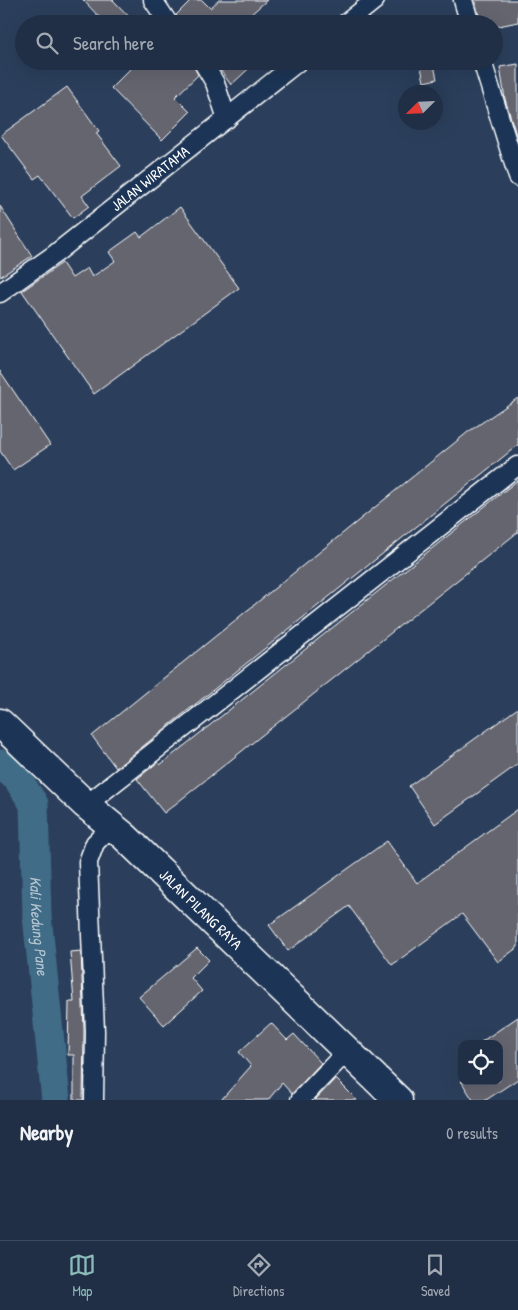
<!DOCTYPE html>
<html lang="en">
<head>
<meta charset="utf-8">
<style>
  :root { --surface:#202f45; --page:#2d3b50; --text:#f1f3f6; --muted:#a2a9b3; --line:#3d4a5e; --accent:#8bbbb9 }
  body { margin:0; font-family:"Patrick Hand",sans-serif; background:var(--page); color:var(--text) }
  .controls { position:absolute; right:15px; bottom:15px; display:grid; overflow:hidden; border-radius:10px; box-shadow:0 5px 20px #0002 }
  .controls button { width:45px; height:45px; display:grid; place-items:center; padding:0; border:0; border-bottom:1px solid var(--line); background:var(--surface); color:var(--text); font:25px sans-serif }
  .compass { position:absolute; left:398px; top:85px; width:45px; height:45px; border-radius:50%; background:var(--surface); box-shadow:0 5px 20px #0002; rotate:246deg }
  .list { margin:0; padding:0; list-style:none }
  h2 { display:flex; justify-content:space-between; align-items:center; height:65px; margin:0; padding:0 20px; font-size:21px }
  h2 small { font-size:16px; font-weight:400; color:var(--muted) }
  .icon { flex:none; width:28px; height:28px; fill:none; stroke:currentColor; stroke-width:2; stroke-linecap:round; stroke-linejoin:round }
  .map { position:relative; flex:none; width:518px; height:1100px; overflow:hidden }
  .search { position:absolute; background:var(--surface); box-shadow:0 5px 20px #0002; left:15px; right:15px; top:15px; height:55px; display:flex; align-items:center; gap:12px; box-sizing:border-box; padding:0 18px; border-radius:28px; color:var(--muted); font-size:19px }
  .sheet { height:140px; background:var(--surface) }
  nav { display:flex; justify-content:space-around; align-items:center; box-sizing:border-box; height:70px; border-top:1px solid var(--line); background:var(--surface); font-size:14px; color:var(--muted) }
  nav a { display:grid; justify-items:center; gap:2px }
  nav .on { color:var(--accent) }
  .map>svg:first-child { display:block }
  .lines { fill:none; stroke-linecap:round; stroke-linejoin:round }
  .river { stroke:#416c87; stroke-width:29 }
  .building { fill:#65656f; stroke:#fff }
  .minor-casing { stroke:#fff; stroke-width:21 }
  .trunk-casing { stroke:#fff; stroke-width:31 }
  .minor { stroke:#1d3557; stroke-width:18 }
  .trunk { stroke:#1d3557; stroke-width:28 }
  .labels { text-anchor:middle; stroke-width:4.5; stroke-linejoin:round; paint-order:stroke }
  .street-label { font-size:15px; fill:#fff; stroke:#1d3557 }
  .water-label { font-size:16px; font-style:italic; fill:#b3c4cf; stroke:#1d3557 }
</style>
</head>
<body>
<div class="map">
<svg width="518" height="1100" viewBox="0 0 518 1100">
  <rect width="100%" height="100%" fill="#2b3f5c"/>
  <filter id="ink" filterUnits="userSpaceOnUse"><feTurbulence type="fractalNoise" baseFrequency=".02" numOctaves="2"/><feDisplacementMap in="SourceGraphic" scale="10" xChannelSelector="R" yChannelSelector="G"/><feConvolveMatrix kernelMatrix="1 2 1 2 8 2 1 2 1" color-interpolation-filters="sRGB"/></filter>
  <g filter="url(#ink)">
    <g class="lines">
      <!-- river -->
      <path class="river" id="s1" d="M0,764L17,778L34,804L37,916L56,1100"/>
    </g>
    <!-- building -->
    <path class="building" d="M83,0H113L136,24H106Z
      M191,0H202L210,8L219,0H267L240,24H180L176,15Z
      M475,0H518V22L494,27V24H481Z
      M138,61H191L198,75L175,97L190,112L162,140L111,88Z
      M214,61H257L231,85Z
      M518,64V141L505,99L500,67Z
      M434,65L437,79L424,82L421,67Z
      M67,87L99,131L96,133L121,166L82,196L89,206L73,218L40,175L34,179L1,135Z
      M0,206L32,256L0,277Z
      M180,207L239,288L94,394L22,291L62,263L72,278L87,268L92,277L115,261L109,252L137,232L141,237Z
      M0,371L50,445L13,470L0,451Z
      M518,398V445L116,768L92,736L468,432Z
      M518,480V532L164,813L137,779L158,762L160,765Z
      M518,708V764L435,824L409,786Z
      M518,809V947L498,962L462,914L392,965L349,906L288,951L269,925L387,841L417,883Z
      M197,948L209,960L191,978L202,991L164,1025L139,997Z
      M81,951L84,1031L83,1100H74V1055H68L69,1002H74L70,952Z
      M518,1017V1079L486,1100H473L461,1081H499V1044H478Z
      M271,1023L287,1040L294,1034L321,1063L292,1094L282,1083L268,1100H221L251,1066L239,1052Z
      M335,1079L337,1080L357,1100H315Z"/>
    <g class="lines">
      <defs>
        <g id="minor">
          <path d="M153,0L169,24"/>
          <path d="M463,0L470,24"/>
          <path d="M345,24L375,0"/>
          <path d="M202,61L215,83L227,119"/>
          <path d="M482,61L518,177"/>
          <path id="s2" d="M0,293L55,254L299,61"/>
          <path d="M86,805L517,466"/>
          <path d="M94,1100L95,1031L88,862L95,843L113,825"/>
          <path d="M300,1100L347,1051"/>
        </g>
        <g id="trunk">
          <path id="s3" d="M0,723L86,805L124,836L398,1100"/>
        </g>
      </defs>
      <!-- minor casing -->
      <use href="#minor" class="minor-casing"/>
      <!-- trunk casing -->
      <use href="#trunk" class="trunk-casing"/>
      <!-- minor -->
      <use href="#minor" class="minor"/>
      <!-- trunk -->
      <use href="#trunk" class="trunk"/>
    </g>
  </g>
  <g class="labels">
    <!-- street labels -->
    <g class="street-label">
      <text dy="5" stroke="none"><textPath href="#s2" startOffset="189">JALAN WIRATAMA</textPath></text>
      <text dy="5" stroke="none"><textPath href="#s3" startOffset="274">JALAN PILANG RAYA</textPath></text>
    </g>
    <!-- water labels -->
    <g class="water-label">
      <text dy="6" stroke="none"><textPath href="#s1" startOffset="175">Kali Kedung Pane</textPath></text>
    </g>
  </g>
</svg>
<div class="controls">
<button><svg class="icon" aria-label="locate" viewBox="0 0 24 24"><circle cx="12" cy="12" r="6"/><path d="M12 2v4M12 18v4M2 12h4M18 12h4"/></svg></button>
</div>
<svg class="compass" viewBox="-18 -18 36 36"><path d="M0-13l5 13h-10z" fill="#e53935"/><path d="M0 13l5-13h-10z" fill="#a2a9b3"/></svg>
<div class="search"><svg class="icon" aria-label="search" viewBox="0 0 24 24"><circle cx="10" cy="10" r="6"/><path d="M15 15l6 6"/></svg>Search here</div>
</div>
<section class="sheet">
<h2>Nearby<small>0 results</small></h2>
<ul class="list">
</ul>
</section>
<nav>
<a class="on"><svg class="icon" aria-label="map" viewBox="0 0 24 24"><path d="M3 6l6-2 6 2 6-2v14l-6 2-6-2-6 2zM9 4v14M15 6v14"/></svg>Map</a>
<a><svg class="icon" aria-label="directions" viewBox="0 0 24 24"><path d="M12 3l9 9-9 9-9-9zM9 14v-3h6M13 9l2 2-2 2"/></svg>Directions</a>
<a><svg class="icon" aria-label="saved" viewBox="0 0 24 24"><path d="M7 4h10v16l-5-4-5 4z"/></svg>Saved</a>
</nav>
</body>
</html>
